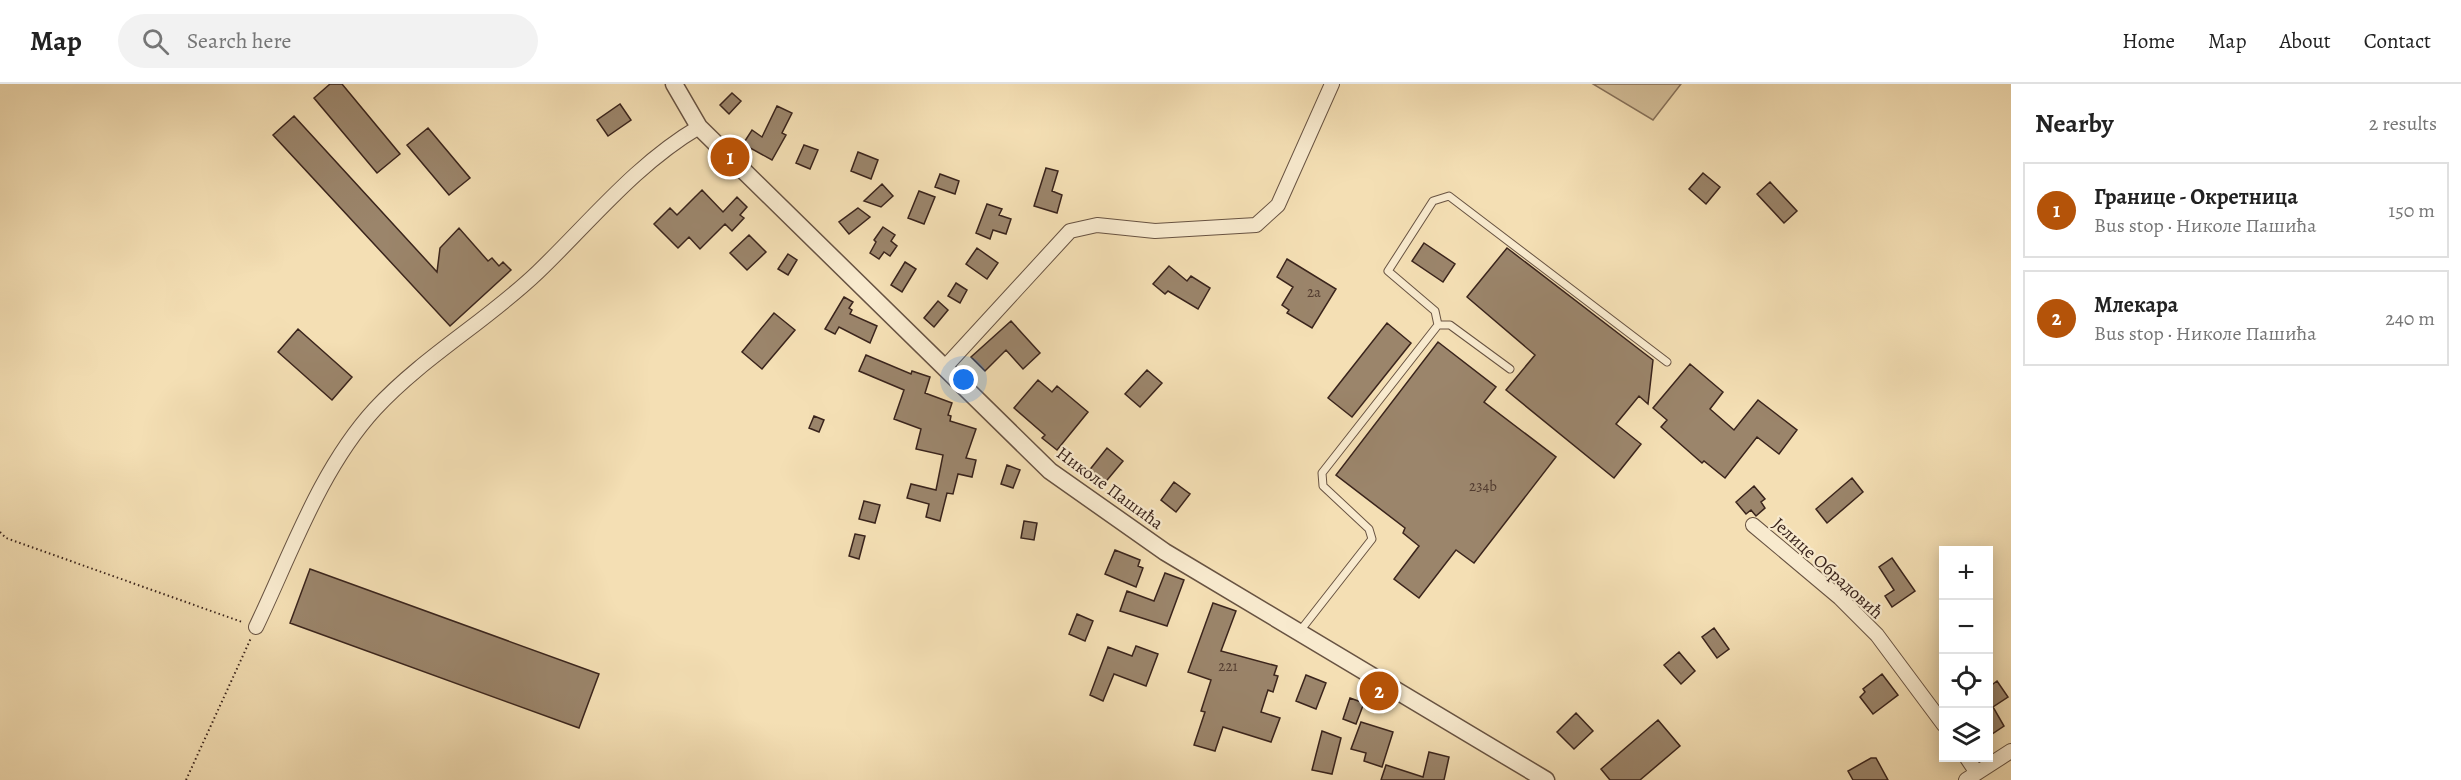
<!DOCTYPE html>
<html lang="en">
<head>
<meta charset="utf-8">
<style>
  :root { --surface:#fff; --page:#f2f2f2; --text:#222; --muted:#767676; --line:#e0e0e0; --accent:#b45309 }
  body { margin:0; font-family:Alegreya,serif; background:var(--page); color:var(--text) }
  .controls { position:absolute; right:18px; bottom:18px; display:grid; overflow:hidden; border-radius:0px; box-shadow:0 3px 15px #0003 }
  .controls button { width:54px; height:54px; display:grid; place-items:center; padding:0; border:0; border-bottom:2px solid var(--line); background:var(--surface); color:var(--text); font:30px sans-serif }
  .you { position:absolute; left:964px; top:296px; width:21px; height:21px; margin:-15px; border:4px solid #fff; border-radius:50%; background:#1a73e8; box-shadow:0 0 0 9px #1a73e833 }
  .badge { display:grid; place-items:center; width:39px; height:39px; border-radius:50%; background:var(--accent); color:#fff; font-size:20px; font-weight:700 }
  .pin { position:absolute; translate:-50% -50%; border:3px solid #fff; box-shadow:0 2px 6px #0006 }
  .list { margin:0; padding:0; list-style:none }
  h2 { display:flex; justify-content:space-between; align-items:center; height:78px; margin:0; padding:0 24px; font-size:26px }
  h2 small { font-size:20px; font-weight:400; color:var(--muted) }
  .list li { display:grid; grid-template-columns:39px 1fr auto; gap:18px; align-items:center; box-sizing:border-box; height:96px; margin:0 12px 12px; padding:0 12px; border:2px solid var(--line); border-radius:0px }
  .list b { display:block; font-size:22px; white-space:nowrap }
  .list p { margin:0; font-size:20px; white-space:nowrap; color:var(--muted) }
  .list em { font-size:20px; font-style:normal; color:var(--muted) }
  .icon { flex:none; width:33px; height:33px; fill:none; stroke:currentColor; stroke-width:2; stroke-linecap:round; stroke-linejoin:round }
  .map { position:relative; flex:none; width:2011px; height:696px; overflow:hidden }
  header { display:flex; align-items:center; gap:36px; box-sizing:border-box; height:84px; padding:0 30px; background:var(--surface); border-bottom:2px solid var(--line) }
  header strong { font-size:28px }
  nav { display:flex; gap:33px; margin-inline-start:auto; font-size:21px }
  .search { width:420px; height:54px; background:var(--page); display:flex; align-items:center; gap:15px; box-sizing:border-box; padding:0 21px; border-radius:33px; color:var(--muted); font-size:22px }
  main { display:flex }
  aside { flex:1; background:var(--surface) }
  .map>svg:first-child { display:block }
  .green { fill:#d4bf9a; stroke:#87725b; stroke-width:1.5 }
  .building { fill:#9b856b; stroke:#3a241c; stroke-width:1.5 }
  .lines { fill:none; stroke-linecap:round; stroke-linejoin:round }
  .service-casing { stroke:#685342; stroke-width:9 }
  .minor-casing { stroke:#685342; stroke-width:16 }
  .tertiary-casing { stroke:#685342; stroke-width:19 }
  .path { stroke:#3a241c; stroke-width:2; stroke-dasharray:1.5 3; stroke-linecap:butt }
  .service { stroke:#f8eace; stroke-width:7 }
  .minor { stroke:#f8eace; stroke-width:14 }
  .tertiary { stroke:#f8eace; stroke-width:16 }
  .labels { text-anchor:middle; stroke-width:4.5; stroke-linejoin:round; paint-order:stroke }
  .number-label { font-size:15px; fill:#523c30 }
  .street-label { font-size:18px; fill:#3a241c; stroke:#f8eace }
</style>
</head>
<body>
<header>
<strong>Map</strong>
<div class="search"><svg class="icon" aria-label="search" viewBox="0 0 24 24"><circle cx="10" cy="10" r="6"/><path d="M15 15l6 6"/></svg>Search here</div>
<nav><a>Home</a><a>Map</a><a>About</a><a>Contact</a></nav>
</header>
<main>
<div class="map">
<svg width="2011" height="696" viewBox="0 0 2011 696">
  <rect width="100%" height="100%" fill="#f4dfb4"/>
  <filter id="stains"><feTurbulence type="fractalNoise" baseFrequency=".00333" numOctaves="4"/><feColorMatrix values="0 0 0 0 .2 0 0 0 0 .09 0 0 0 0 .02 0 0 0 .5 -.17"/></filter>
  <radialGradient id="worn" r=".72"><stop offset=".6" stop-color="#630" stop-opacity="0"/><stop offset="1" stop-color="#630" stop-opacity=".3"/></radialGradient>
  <!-- green -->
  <path class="green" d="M1593,0H1681L1653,36Z"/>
  <!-- building -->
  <path class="building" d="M330,0H342L400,70L377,89L314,14Z
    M732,9L741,17L729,30L720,21Z
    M620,20L631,36L608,52L597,36Z
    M777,22L792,29L782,49L786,51L772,76L743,60L752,46L762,53Z
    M294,32L437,188L440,164L459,144L488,177L492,174L499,182L503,178L511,186L450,242L273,51Z
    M428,44L470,94L449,111L407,61Z
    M804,61L818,66L810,85L796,79Z
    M858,68L878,76L871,95L851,87Z
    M1046,84L1058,87L1052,107L1062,111L1057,129L1034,122Z
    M1703,89L1720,103L1706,120L1689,105Z
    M940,90L959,97L955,110L935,103Z
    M1770,98L1797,127L1784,139L1757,110Z
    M882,100L893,112L881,123L864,117Z
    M702,106L723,128L737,113L747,123L740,131L744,134L732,147L725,140L700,165L689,153L678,164L654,140L670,124L677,131Z
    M919,107L935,113L924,140L908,134Z
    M987,120L1002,125L999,131L1011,135L1006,150L993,146L990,155L976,149Z
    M858,124L870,133L849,150L839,138Z
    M883,143L895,151L891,157L897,162L890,172L884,168L879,175L870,169L876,158L874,156Z
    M749,151L766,168L747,186L730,169Z
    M1424,159L1455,180L1443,198L1412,177Z
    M977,164L998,179L987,195L966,180Z
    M1507,164L1653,276L1648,320L1639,312L1616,340L1641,360L1614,394L1506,306L1535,271L1467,213Z
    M788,170L797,176L788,191L778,185Z
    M1287,175L1336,205L1312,244L1287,229L1289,226L1282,221L1293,203L1277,193Z
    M905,178L916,185L902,208L891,201Z
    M1169,182L1187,197L1191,192L1210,204L1198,225L1168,207L1165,210L1153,200Z
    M956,199L967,206L960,219L948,212Z
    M844,213L853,218L849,224L852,226L850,230L877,242L870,259L839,243L835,250L825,245Z
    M938,217L948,226L934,243L924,234Z
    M774,229L795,246L762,285L742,268Z
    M1011,237L1040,269L1023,285L1006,266L985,287L971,273Z
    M1387,239L1411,259L1352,333L1328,314Z
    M298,245L352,293L332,316L278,268Z
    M1438,258L1496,303L1484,318L1556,373L1474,479L1456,466L1419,514L1394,495L1419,462L1403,449L1405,444L1336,391Z
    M866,271L911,290L912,287L930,293L925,309L952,319L948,331L951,332L950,337L976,345L966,374L976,376L972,393L958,390L953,410L947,409L940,437L926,433L929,420L907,414L911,400L936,406L943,371L916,365L921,345L894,335L904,306L859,287Z
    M1690,280L1723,308L1710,325L1734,346L1758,316L1797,346L1779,370L1757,353L1725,394L1704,377L1702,379L1661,343L1667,336L1653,324Z
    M1147,286L1162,299L1140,323L1125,310Z
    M1038,296L1052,308L1057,302L1088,328L1057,366L1042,354L1045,351L1014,324Z
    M814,332L824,336L819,348L809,344Z
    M1107,364L1123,377L1103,401L1088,388Z
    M1007,381L1020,386L1013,404L1001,400Z
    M1852,394L1863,408L1827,439L1816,425Z
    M1174,398L1190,410L1176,428L1161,416Z
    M1754,402L1765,415L1761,418L1765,424L1756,432L1751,426L1746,430L1736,418Z
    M864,417L880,421L875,439L859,435Z
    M1024,437L1037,439L1034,456L1021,454Z
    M855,450L865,452L859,475L849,472Z
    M1115,466L1140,476L1138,482L1143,484L1136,503L1105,490Z
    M1892,474L1915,507L1892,523L1885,512L1894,506L1879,483Z
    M310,485L599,590L579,644L290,539Z
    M1165,489L1184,496L1167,542L1120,527L1127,507L1154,517Z
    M1213,519L1236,527L1221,567L1277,582L1274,591L1278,592L1273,608L1268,606L1261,628L1280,634L1271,658L1223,643L1215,667L1194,661L1205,628L1201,627L1211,596L1188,588Z
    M1077,530L1093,537L1085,557L1069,550Z
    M1714,544L1729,565L1717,574L1702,553Z
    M1136,562L1158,570L1146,602L1114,590L1103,617L1090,611L1108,563L1132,572Z
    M1679,568L1695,587L1681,600L1664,581Z
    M1882,590L1898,611L1873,630L1860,613L1865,608L1863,605Z
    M1306,591L1326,599L1316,625L1296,617Z
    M1997,597L2008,613L1993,623L2004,642L1989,652V603Z
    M1350,614L1364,619L1356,640L1343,635Z
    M1576,629L1593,647L1574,665L1557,648Z
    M1658,636L1680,662L1640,696H1610L1601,685Z
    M1361,638L1393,648L1382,683L1364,677L1366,669L1351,665Z
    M1322,647L1341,654L1332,690L1312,686Z
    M1429,668L1449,673L1444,696H1381L1386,681L1423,693Z
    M1871,674H1876L1888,696H1853L1848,687Z"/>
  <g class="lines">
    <defs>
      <path id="service" d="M1438,241L1435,227L1388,187L1433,117L1449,112L1667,278
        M1300,547L1372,455L1369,445L1323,402L1322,389L1438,241H1450L1510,285"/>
      <path id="minor" d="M946,282L1070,147L1097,141L1155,147L1256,141L1278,121L1332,0
        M1753,441L1840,514L1877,551L1944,641
        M256,543C291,470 320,385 375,325C423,273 487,237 538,188C590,138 636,80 699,43
        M1967,674L1977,689
        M1966,696L2011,667"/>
      <path id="tertiary" d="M674,0L699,43L1050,387L1165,468L1546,696"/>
    </defs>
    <!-- service casing -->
    <use href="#service" class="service-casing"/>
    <!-- minor casing -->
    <use href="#minor" class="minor-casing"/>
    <!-- tertiary casing -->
    <use href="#tertiary" class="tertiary-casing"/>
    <!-- path -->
    <path class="path" d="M0,448L6,454L242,538
      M186,696L251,554"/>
    <!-- service -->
    <use href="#service" class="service"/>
    <!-- minor -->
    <use href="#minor" class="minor"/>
    <!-- tertiary -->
    <use href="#tertiary" class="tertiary"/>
  </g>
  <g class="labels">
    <!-- number labels -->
    <g class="number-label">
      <text x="1314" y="213">2a</text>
      <text x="1483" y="407">234b</text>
      <text x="1228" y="587">221</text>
    </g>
    <!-- street labels -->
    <g class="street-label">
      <text transform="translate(1110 404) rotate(36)" y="6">Николе Пашића</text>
      <text transform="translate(1828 484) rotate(42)" y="6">Јелице Обрадовић</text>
    </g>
  </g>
  <rect width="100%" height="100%" filter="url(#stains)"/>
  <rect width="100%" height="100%" fill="url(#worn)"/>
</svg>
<div class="controls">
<button>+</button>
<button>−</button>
<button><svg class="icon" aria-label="locate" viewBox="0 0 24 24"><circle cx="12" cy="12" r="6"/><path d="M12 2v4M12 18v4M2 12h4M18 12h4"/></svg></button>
<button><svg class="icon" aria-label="layers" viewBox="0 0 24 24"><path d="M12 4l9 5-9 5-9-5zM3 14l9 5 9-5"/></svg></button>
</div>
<div class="you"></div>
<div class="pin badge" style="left:730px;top:73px">1</div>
<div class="pin badge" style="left:1379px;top:607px">2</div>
</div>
<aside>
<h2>Nearby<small>2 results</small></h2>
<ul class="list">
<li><span class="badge">1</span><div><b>Границе - Окретница</b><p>Bus stop · Николе Пашића</p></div><em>150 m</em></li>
<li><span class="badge">2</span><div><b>Млекара</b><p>Bus stop · Николе Пашића</p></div><em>240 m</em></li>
</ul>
</aside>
</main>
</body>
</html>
